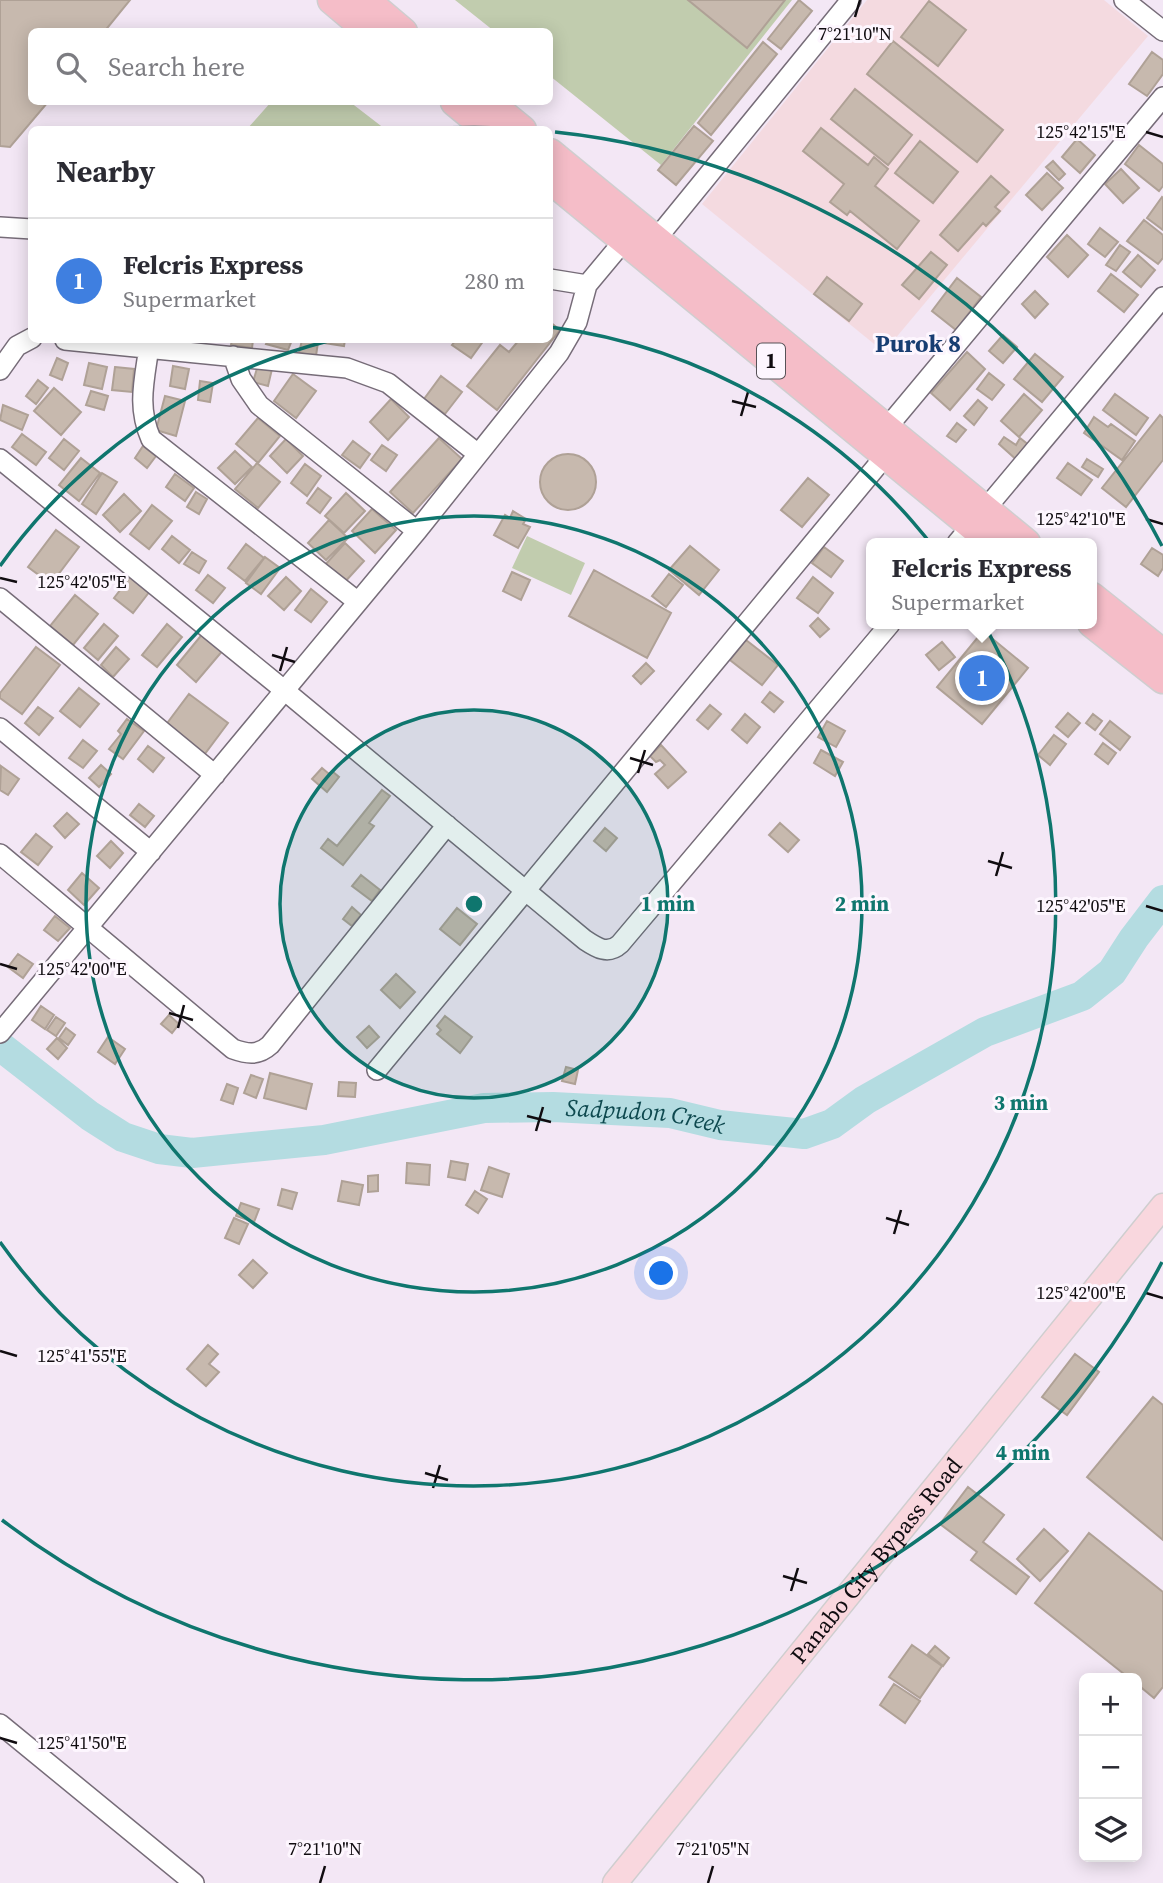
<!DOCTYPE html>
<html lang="en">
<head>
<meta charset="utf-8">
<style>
  :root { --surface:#fff; --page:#f2f2f3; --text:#2b2b33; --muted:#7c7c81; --line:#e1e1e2; --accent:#db2777 }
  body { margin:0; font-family:"Source Serif 4",serif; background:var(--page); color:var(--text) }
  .controls { position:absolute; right:21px; bottom:21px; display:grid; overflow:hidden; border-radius:10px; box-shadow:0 4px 18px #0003 }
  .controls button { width:63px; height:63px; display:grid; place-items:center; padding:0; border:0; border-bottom:2px solid var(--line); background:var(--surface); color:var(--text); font:35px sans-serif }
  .you { position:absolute; left:662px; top:1274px; width:24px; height:24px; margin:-18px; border:5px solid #fff; border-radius:50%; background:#1a73e8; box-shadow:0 0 0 10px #1a73e833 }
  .badge { display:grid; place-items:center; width:46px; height:46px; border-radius:50%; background:var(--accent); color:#fff; font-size:23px; font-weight:700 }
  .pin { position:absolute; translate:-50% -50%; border:4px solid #fff; box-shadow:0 2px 7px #0006 }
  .popup { position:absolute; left:866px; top:538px; width:231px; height:91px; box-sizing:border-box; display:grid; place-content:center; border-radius:10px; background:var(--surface); filter:drop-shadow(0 2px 5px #0005); font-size:23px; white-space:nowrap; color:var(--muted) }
  .popup b { font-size:26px; color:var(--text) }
  .popup::after { content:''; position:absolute; left:50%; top:100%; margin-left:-14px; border:14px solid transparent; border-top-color:var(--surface) }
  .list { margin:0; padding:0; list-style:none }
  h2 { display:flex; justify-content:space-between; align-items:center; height:91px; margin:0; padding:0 28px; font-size:30px }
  h2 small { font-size:23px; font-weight:400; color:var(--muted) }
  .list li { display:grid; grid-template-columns:46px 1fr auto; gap:21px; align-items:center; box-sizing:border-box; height:126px; padding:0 28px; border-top:2px solid var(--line) }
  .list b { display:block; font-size:26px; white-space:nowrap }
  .list p { margin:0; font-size:23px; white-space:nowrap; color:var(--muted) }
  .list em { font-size:23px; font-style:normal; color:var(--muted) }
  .icon { flex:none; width:38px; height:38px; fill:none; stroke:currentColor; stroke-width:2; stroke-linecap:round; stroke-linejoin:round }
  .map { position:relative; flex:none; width:1163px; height:1883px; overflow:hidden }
  .search { position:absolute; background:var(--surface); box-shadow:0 4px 18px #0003; left:28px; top:28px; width:525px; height:77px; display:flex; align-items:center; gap:18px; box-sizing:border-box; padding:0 24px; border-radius:10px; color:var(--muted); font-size:26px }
  .panel { position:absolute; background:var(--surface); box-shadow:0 4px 18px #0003; left:28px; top:126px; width:525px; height:217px; border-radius:10px }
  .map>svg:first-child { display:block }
  .medical { fill:#f4dae0 }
  .green { fill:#c1ccae }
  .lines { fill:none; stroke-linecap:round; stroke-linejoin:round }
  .river { stroke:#b4dce1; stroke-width:30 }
  .building { fill:#c7b9ae; stroke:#afa196; stroke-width:2 }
  .minor-casing { stroke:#766c78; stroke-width:22 }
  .major-casing { stroke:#cfcecf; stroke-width:27 }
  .highway-casing { stroke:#cfcecf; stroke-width:31 }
  .minor { stroke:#fff; stroke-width:19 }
  .major { stroke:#f9d7de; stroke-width:24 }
  .highway { stroke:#f5bdc8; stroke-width:28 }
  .ticks { fill:none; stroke:#100c10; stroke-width:2.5 }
  .ring { fill:none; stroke:#0f766e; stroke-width:3.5 }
  .labels { text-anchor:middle; stroke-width:6; stroke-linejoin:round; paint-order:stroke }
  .shield { fill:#fdf6fe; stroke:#575257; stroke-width:2 }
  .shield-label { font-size:21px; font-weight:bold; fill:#100c10 }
  .street-label { font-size:23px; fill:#100c10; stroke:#fdf6fe }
  .neighbourhood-label { font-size:24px; font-weight:bold; fill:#183e72; stroke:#fdf6fe }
  .water-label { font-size:24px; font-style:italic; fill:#0e494f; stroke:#fdf6fe }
  .ticks-label { font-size:18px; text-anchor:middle; fill:#100c10; stroke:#fdf6fe; stroke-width:6; stroke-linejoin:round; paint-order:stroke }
  .centre { fill:#0f766e; stroke:#fdf6fe; stroke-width:3.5 }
  .ring-label { font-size:21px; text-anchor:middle; font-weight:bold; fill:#0f766e; stroke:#fdf6fe; stroke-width:6; stroke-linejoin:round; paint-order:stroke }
</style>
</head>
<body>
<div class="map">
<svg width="1163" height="1883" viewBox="0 0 1163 1883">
  <rect width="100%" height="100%" fill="#f3e7f5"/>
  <!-- medical -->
  <path class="medical" d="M867,0H1104L1148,36L884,352L702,204Z"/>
  <!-- green -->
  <path class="green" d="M455,0H792L661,165L550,76V32L494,31Z
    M271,102H350L385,129H247Z
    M527,536L585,563L571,595L512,568Z"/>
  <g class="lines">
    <!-- river -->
    <path class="river" id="s1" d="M0,1046L90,1116L123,1137L159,1149L192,1153L324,1140L484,1108L553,1107L670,1113L720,1125L804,1134L832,1124L865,1100L985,1032L1082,996L1112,972L1134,938L1163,900"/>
  </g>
  <!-- building -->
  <path class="building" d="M0,0H130L104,32H32V102H48L10,147L0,146Z
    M688,0H785L747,48Z
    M799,0L812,11L781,49L768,39Z
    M929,1L966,30L938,66L901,37Z
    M893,41L1003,130L977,162L867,74Z
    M763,42L777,54L711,135L698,123Z
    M1152,52L1163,60V74L1147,96L1129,84Z
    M855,89L912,135L888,165L831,119Z
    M694,126L713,141L676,185L658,170Z
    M821,128L868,165L874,157L888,169L875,186L919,221L897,249L850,211L847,215L830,202L844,184L803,151Z
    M1077,139L1095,155L1080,173L1062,157Z
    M920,141L958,172L933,203L895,173Z
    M1139,145L1163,164V186L1159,191L1125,164Z
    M1053,161L1065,174L1059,180L1046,167Z
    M1121,169L1139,188L1123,203L1105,184Z
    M1047,173L1063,188L1042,210L1026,195Z
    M991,176L1009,192L995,207L1000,211L986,226L983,223L958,251L940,235Z
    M1162,197L1163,198V230L1147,218Z
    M1144,220L1163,235V258L1158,264L1127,241Z
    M1100,228L1118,242L1105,257L1088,244Z
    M1067,235L1088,255L1068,277L1047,257Z
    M1120,245L1130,252L1116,271L1106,265Z
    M931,252L947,265L919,299L902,285Z
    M1138,255L1155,270L1141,287L1123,272Z
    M1111,274L1138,295L1124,312L1098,291Z
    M827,277L862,304L849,321L814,294Z
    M957,278L981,297L956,330L932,311Z
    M1035,291L1048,304L1035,318L1022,304Z
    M550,322L560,330L497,410L467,386L500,345L509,352L519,340H550Z
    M1003,335L1017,347L1003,363L989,351Z
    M232,340H253L252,348L231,345Z
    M268,340H292L288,350L266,344Z
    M302,340H345L344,346L318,342L316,356L299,353Z
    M456,340H484L471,358L452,345Z
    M967,352L985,369L950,410L931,393Z
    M1035,354L1063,377L1042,402L1014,379Z
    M57,358L68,363L62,380L50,375Z
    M89,363L107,367L102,389L84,385Z
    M258,365L272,369L268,386L253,382Z
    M173,366L189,369L185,389L170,386Z
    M115,367L134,369L132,392L112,390Z
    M989,373L1004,385L992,400L977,389Z
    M293,374L316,391L296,418L274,401Z
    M441,376L462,392L445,414L424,399Z
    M38,380L48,388L36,404L26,396Z
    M200,381L213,383L210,402L198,400Z
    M54,388L81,412L61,435L34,411Z
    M91,391L108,396L104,410L86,405Z
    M1024,394L1042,410L1019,437L1001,421Z
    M1115,394L1148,418L1136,435L1103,410Z
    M165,396L185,401L176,436L156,430Z
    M391,399L409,417L388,440L370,422Z
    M978,400L987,408L974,425L964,416Z
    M3,405L28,415L22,430L0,420Z
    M1160,415L1163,418V460L1126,507L1102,488Z
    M1094,417L1108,427L1111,424L1135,441L1122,460L1084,433Z
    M258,418L280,436L258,463L236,444Z
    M957,423L966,430L956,442L947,436Z
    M22,434L46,452L36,465L12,447Z
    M1004,437L1016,445L1020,438L1030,446L1019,462L999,444Z
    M439,438L462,459L413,513L390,492Z
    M64,439L79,451L64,470L49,458Z
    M286,439L303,456L287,473L270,456Z
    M353,441L370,454L360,468L342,455Z
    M382,445L397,455L386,471L371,460Z
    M143,446L156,456L147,468L135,458Z
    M235,451L252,467L235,484L218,468Z
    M540 482a28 28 0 1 1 56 0a28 28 0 1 1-56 0Z
    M81,458L100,473L79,501L59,485Z
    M1087,459L1103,469L1098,477L1082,467Z
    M257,463L280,482L258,508L235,489Z
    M1068,463L1092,480L1081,495L1057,478Z
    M305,464L321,476L307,496L291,483Z
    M102,473L117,482L96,514L82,504Z
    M175,474L194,488L185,501L166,487Z
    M808,478L829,495L802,527L781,510Z
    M318,488L331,498L320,513L307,503Z
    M196,492L207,499L199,514L187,507Z
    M346,493L365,511L344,533L325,516Z
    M124,494L141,511L120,532L103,515Z
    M152,505L172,521L149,549L130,534Z
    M372,509L396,530L375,553L352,531Z
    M513,511L526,519L523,524L530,527L518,548L494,535L505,515L510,518Z
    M329,520L348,538L326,560L308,543Z
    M56,530L79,547L51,584L28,567Z
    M172,536L190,550L179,563L162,549Z
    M345,543L364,561L343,584L324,566Z
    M246,544L264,558L245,581L228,568Z
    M690,546L719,570L699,595L669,570Z
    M824,547L843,561L831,577L812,563Z
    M1152,548L1163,555V568L1158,576L1141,564Z
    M192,552L206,561L199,573L184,564Z
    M265,557L280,568L261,594L246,583Z
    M594,570L671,613L647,658L569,616Z
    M512,572L530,580L521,600L503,591Z
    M669,574L683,585L666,607L652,596Z
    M208,575L225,588L213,603L196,590Z
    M131,576L150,591L133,613L114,598Z
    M286,577L301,591L284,610L268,596Z
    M813,577L833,593L818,613L797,598Z
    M311,589L327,602L311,622L295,610Z
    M75,595L98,614L73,645L50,626Z
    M818,618L829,629L820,637L810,626Z
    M104,624L118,636L98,660L84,648Z
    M167,624L182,637L157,667L142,655Z
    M983,631L1028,668L982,724L937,687Z
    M204,632L224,649L196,682L177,665Z
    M746,640L778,665L762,685L730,660Z
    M942,642L955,657L939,670L926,655Z
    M36,647L60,665L22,714L0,698V693Z
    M116,647L129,659L113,677L101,665Z
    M646,663L654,671L641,684L633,676Z
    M79,688L99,704L80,727L60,711Z
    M770,692L783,702L774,712L762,702Z
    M189,694L228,723L204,755L165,726Z
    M710,705L721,714L708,729L697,720Z
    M38,707L53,718L39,735L25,723Z
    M1068,713L1080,723L1068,737L1056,727Z
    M745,714L760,727L747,743L732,730Z
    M1093,714L1102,721L1095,730L1086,723Z
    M127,719L144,731L123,759L109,749L121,734L118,731Z
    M827,721L845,731L836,747L818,737Z
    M1110,721L1130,737L1120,750L1100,734Z
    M1054,735L1066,744L1050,765L1038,755Z
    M83,740L97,751L83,768L69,758Z
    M1103,743L1116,753L1108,764L1095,754Z
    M661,745L686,772L668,788L655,774L665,765L660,760L656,762L650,756Z
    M148,746L164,758L153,772L138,759Z
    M821,750L843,762L835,776L814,763Z
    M101,765L111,774L99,787L89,778Z
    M1,766L19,779L8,795L0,790Z
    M322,768L329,774L332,771L339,777L327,792L312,779Z
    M382,790L390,796L369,823L374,826L343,865L321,848L328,839L337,846Z
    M139,804L154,816L145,827L130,815Z
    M67,813L79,824L65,838L54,826Z
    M780,823L799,840L788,852L769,835Z
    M605,828L617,838L606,851L594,841Z
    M36,834L52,847L38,865L21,852Z
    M111,841L123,853L110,868L97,856Z
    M82,873L99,888L84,905L68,890Z
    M361,875L380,890L372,901L352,886Z
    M352,907L361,915L352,926L343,919Z
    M457,908L477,924L460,945L440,929Z
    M55,916L70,928L58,941L44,930Z
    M18,954L33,964L23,978L8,967Z
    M396,974L415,992L400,1008L381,990Z
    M41,1006L54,1015L45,1029L32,1020Z
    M169,1015L179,1024L172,1033L161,1024Z
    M445,1016L472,1037L460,1053L437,1034L441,1030L437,1026Z
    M56,1017L65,1023L56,1036L47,1030Z
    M369,1026L379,1037L367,1048L357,1037Z
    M66,1028L75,1035L68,1045L59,1038Z
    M108,1037L125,1049L115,1064L98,1052Z
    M57,1038L67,1048L58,1059L47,1049Z
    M566,1067L578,1070L575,1084L562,1081Z
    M270,1073L312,1084L306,1109L264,1098Z
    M251,1075L263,1079L256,1098L244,1093Z
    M339,1082L356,1083L355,1097L338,1096Z
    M227,1084L238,1088L233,1104L221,1100Z
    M451,1161L468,1164L465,1180L448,1177Z
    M407,1163L430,1165L429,1185L406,1183Z
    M489,1167L509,1174L502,1197L481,1190Z
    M378,1175V1191L368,1192V1176Z
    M342,1181L363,1185L359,1205L338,1201Z
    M282,1189L297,1193L292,1209L278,1205Z
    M475,1191L487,1199L478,1213L466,1205Z
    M241,1203L259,1209L254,1222L236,1216Z
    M234,1218L248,1224L239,1244L225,1238Z
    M253,1260L267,1273L253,1288L239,1275Z
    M208,1345L218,1354L209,1364L219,1372L206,1386L187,1369Z
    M1075,1354L1099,1372L1067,1415L1042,1397Z
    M1153,1397L1163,1405V1540L1087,1477Z
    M968,1487L1004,1515L983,1542L1029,1577L1016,1594L971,1560L977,1552L940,1524Z
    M1044,1529L1068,1551L1040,1581L1017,1559Z
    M1089,1533L1163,1592V1687L1154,1698L1137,1684V1678H1129L1035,1603Z
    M912,1645L942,1666L920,1698L889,1677Z
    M935,1646L949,1658L943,1666L928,1654Z
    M894,1684L920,1701L905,1723L880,1705Z"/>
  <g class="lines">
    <defs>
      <path id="minor" d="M1124,0L1163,31
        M0,227L32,229
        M648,249L851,0
        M550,279L587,285
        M65,340L347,368L388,383L478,454
        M149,347C144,382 137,407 151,439L358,602
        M233,356L241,379L259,405L417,531
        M0,370L17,346L32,338
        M885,430L1163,97
        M0,459L284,690L585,940C597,948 608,955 620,944L890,624
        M957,543L1163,297
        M0,598L215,775
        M0,728L151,852
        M0,854L233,1049C247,1054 258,1056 270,1045L447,825
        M0,1033L417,531L559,353L577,322L587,285L632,231
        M377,1070L886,455
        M0,1724L194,1883"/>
      <g id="major">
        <path id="s2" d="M615,1883L1163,1206"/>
      </g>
      <path id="highway" d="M332,0L370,32
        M365,0L403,32
        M455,102L489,130
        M488,102L522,130
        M550,153L1026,543
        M550,179L993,543
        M1092,597L1163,654
        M1092,623L1163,679"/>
    </defs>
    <!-- minor casing -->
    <use href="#minor" class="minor-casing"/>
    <!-- major casing -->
    <use href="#major" class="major-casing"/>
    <!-- highway casing -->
    <use href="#highway" class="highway-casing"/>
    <!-- minor -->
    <use href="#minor" class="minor"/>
    <!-- major -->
    <use href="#major" class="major"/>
    <!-- highway -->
    <use href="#highway" class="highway"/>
  </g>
  <!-- ticks -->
  <path class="ticks" d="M855,17L860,0M1146,132L1163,137M732,401L756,407M741,416L748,392M1146,519L1163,524M0,578L17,582M272,655L295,662M280,671L287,647M630,758L653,765M638,773L645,750M988,861L1012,868M996,876L1003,852M1146,906L1163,911M0,964L17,969M169,1013L193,1020M178,1028L184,1005M527,1116L551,1122M536,1131L543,1107M886,1218L909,1225M894,1234L901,1210M1146,1293L1163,1298M0,1351L17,1356M425,1473L448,1480M433,1488L440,1465M783,1576L807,1583M791,1591L798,1568M0,1738L17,1743M320,1883L325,1866M708,1883L713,1866"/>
  <!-- distance rings -->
  <circle cx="474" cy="904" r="194" fill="#0f766e" fill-opacity=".12"/>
  <g class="ring">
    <circle cx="474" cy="904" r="194"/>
    <circle cx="474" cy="904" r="388"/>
    <path d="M0 566A582 582 0 0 1 328 341M550 327A582 582 0 1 1 0 1242"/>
    <path d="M1162 1262A776 776 0 0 1 2 1520M427 129A776 776 0 0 1 521 129M555 132A776 776 0 0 1 1162 546"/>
  </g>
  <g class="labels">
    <!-- shield labels -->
    <rect class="shield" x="757" y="343.5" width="28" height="35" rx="5"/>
    <g class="shield-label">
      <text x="771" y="368">1</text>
    </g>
    <!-- street labels -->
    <g class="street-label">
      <text dy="8" stroke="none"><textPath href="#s2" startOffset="415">Panabo City Bypass Road</textPath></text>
    </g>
    <!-- neighbourhood labels -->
    <g class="neighbourhood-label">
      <text x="918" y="352">Purok 8</text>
    </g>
    <!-- water labels -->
    <g class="water-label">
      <text dy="8" stroke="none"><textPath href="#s1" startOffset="682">Sadpudon Creek</textPath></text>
    </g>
  </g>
  <g class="ticks-label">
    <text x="855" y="40">7°21'10"N</text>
    <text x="1081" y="138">125°42'15"E</text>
    <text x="1081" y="525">125°42'10"E</text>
    <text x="82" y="588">125°42'05"E</text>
    <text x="1081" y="912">125°42'05"E</text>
    <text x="82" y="975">125°42'00"E</text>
    <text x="1081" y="1299">125°42'00"E</text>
    <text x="82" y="1362">125°41'55"E</text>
    <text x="82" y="1749">125°41'50"E</text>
    <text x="325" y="1855">7°21'10"N</text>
    <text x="713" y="1855">7°21'05"N</text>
  </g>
  <circle cx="474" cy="904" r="10" class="centre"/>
  <g class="ring-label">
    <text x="668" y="911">1 min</text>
    <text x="862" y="911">2 min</text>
    <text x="1021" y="1110">3 min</text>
    <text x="1023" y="1460">4 min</text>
  </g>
</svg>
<div class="controls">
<button>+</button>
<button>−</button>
<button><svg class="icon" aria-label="layers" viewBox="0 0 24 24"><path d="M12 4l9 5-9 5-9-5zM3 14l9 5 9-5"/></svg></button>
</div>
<div class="you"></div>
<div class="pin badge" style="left:982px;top:678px;background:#3f7fe0">1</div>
<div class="popup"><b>Felcris Express</b>Supermarket</div>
<div class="search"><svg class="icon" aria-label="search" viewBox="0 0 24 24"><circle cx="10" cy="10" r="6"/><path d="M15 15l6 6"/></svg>Search here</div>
<section class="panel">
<h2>Nearby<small></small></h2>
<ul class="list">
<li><span class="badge" style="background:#3f7fe0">1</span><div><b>Felcris Express</b><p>Supermarket</p></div><em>280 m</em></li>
</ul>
</section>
</div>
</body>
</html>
